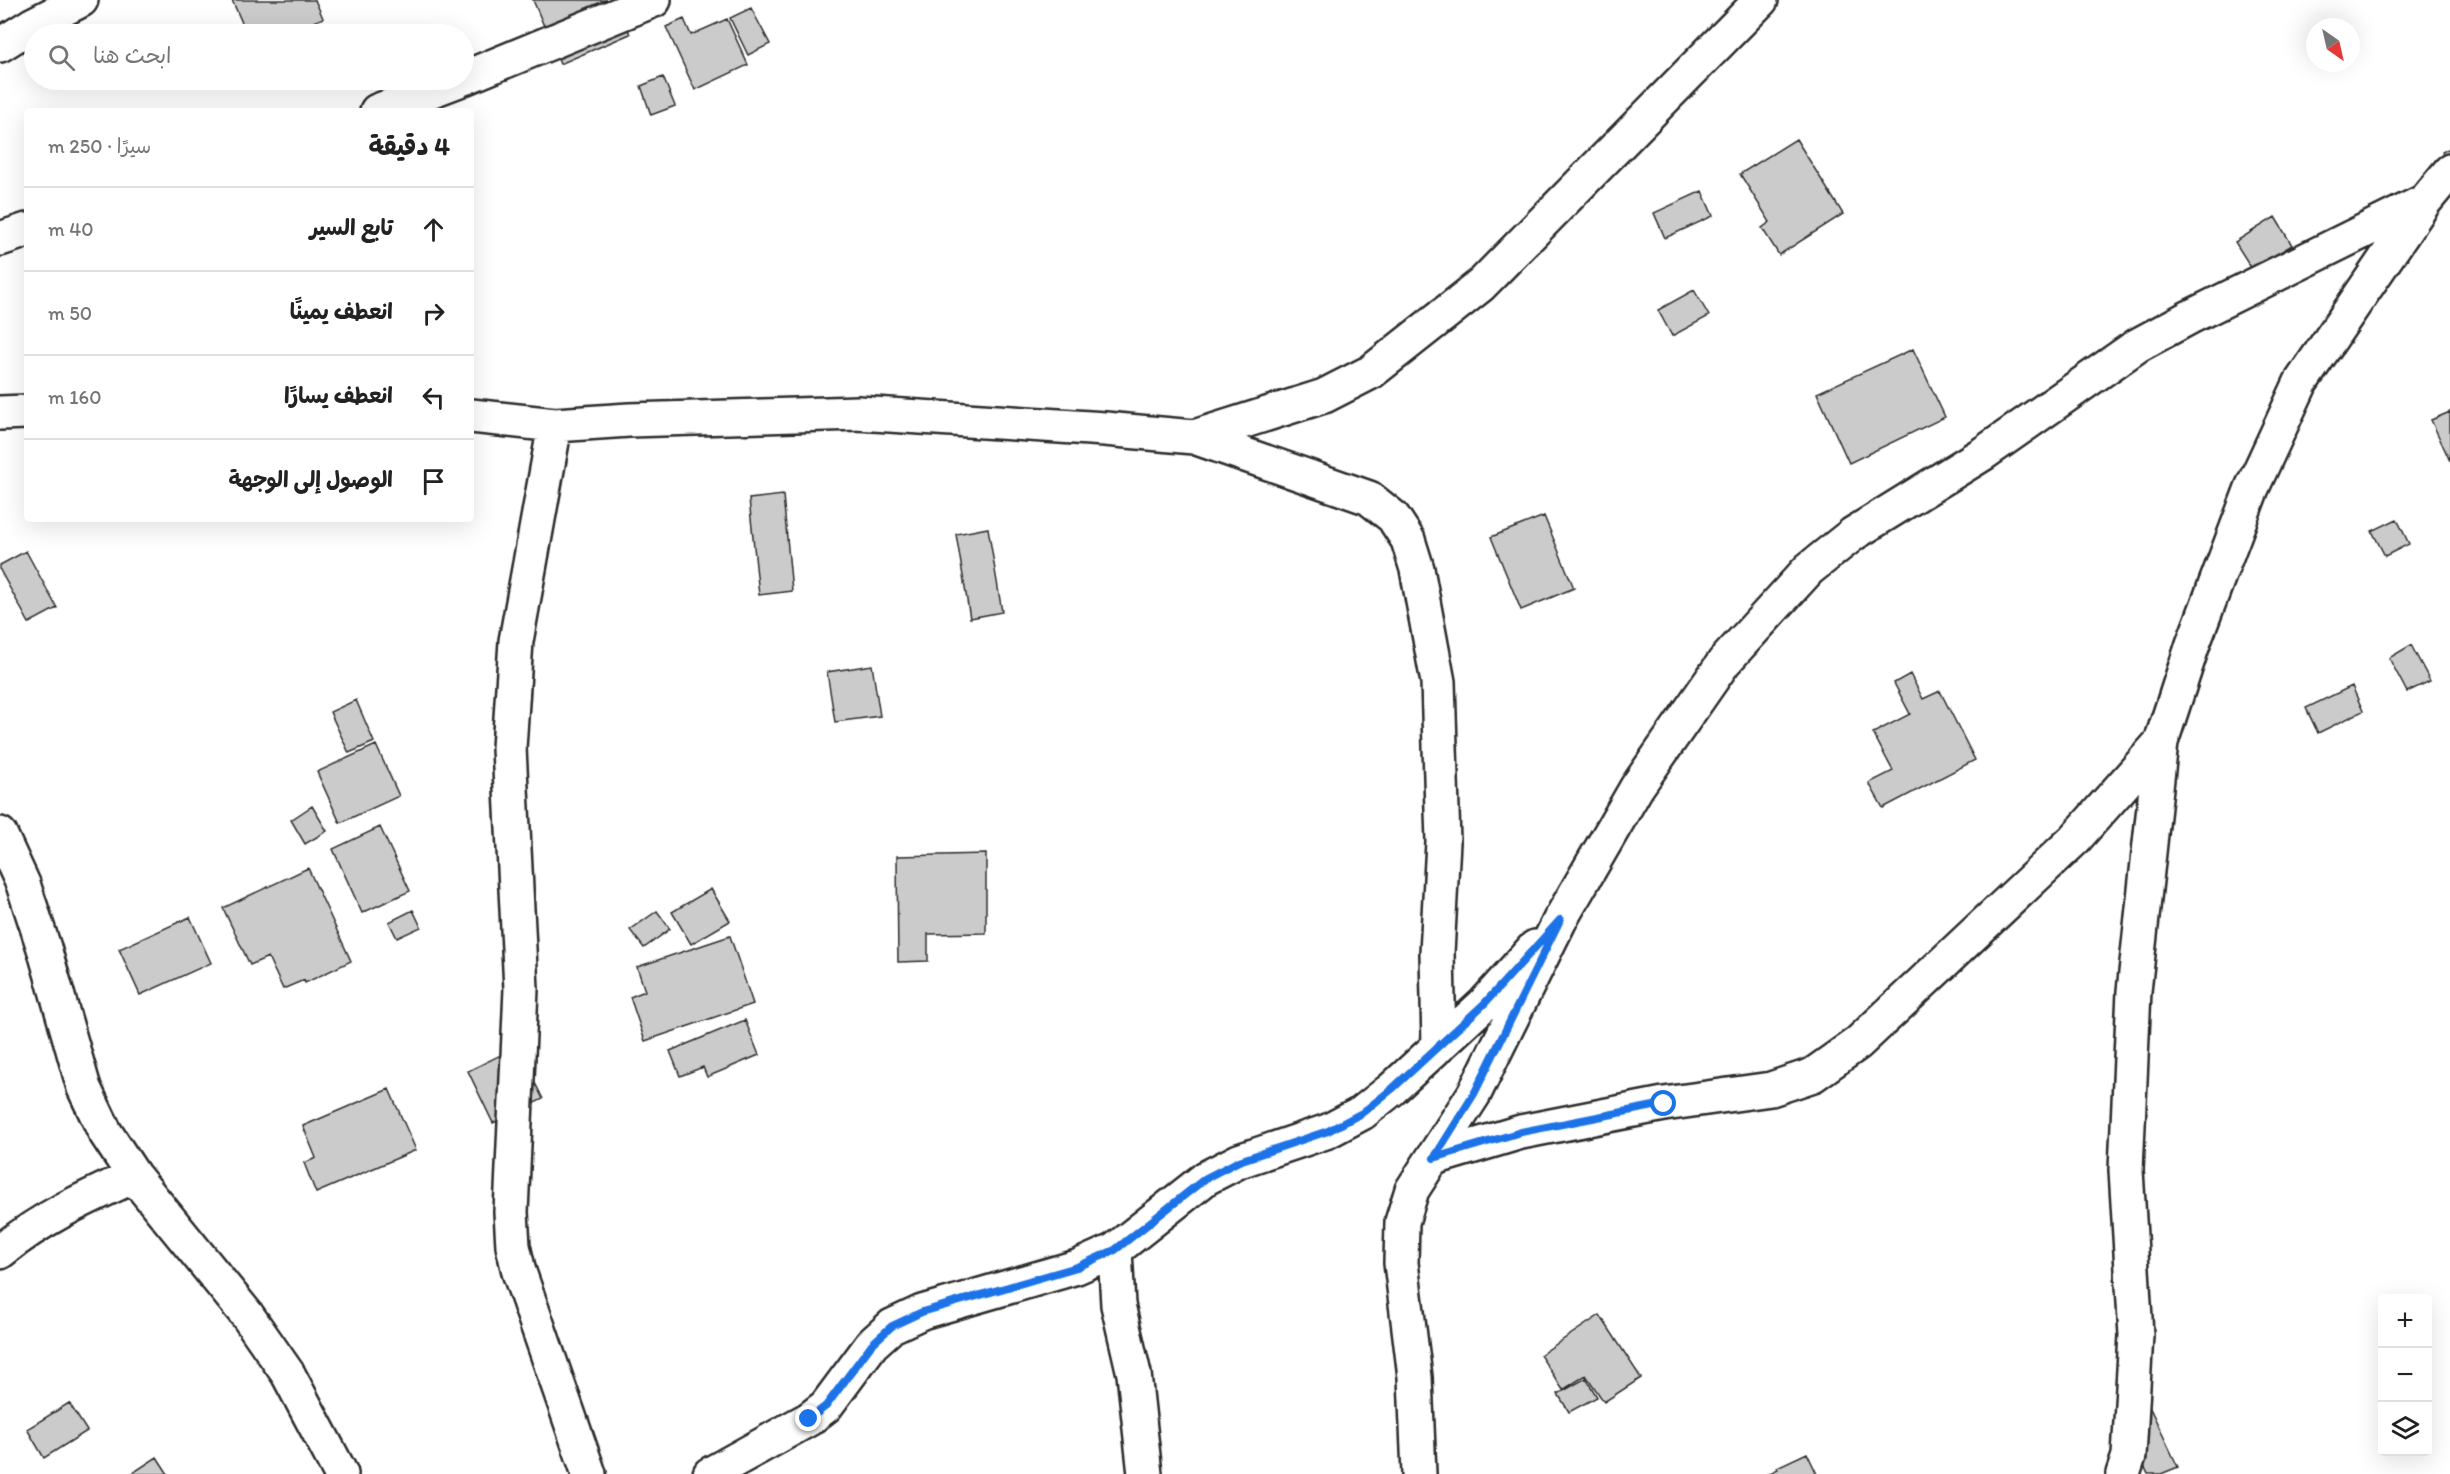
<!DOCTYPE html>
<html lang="ar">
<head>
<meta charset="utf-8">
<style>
  :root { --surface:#fff; --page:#f2f2f2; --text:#222; --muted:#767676; --line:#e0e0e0 }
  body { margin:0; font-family:Itim,"Playpen Sans Arabic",sans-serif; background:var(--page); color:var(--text); direction:rtl }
  .controls { position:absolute; right:18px; bottom:18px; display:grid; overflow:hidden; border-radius:6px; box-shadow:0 6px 24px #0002 }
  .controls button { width:54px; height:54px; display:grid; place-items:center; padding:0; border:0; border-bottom:2px solid var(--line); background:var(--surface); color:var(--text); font:30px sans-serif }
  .compass { position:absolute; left:2306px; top:18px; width:54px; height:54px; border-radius:50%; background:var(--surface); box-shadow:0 6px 24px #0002; rotate:146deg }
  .stop { position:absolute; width:18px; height:18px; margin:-14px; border:4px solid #1a73e8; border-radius:50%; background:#fff }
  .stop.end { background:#1a73e8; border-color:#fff; box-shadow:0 2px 6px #0008 }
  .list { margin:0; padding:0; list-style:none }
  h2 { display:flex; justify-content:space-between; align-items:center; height:78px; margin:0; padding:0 24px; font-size:26px }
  h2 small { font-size:20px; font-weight:400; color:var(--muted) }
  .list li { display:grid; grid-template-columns:39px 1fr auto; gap:18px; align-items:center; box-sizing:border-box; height:84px; padding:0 24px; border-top:2px solid var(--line) }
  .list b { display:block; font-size:22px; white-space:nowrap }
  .list em { font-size:20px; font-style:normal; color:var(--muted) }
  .icon { flex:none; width:33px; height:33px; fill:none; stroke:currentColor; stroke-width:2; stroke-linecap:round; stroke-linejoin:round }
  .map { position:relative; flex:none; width:2450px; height:1474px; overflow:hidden; direction:ltr }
  .search { position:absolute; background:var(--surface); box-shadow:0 6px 24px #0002; left:24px; top:24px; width:450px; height:66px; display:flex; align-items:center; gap:15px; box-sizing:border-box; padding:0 21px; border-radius:33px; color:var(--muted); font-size:22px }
  .panel { position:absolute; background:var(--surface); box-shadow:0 6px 24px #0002; left:24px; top:108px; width:450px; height:414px; border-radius:6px; direction:rtl }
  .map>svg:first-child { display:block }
  .building { fill:#cbcbcb; stroke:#2b2b2b; stroke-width:1.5 }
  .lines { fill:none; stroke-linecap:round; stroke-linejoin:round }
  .street-casing { stroke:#2b2b2b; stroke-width:38 }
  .street { stroke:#fff; stroke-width:33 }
  .route { stroke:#1a73e8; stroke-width:8 }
</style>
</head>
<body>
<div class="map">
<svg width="2450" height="1474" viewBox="0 0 2450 1474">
  <rect width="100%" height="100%" fill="#fff"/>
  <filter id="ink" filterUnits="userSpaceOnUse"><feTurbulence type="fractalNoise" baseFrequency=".0167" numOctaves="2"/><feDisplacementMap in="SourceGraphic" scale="12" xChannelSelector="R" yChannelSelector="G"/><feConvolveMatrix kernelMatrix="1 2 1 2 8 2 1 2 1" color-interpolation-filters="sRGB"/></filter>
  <g filter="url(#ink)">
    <!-- building -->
    <path class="building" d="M232,0H315L323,18L286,34H247Z
      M533,0H615L630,34L560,64Z
      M751,8L770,44L748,55L730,18Z
      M684,19L691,35L727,19L748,65L695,90L666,27Z
      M663,77L675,106L651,115L641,86Z
      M1796,139L1843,214L1779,255L1762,228L1770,222L1740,174Z
      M2450,148V170L2442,152Z
      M1702,191L1713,216L1665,238L1654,213Z
      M2275,217L2292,245L2252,269L2235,242Z
      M1694,290L1709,316L1672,336L1658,310Z
      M1913,349L1945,417L1849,463L1817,393Z
      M2450,412V461L2431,420Z
      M783,495L792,591L759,595L749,499Z
      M1544,516L1574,588L1521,610L1491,537Z
      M2397,519L2409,544L2385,556L2372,531Z
      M988,528L1002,612L970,618L956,534Z
      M26,551L57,608L29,623L0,570V565Z
      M2411,645L2430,681L2407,692L2389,658Z
      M872,665L880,716L835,722L827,672Z
      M1910,674L1923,699L1940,691L1975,760L1883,808L1869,783L1893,771L1873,733L1910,714L1894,683Z
      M2352,686L2363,711L2318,733L2306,708Z
      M356,700L374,742L349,753L330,712Z
      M376,745L399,796L340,823L317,772Z
      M312,806L327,831L305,844L291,820Z
      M380,827L410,891L362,913L333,849Z
      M986,854V933L928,934V961L898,962L897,856Z
      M308,868L351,961L305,983L304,980L283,989L268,957L250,965L223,908Z
      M711,889L730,921L691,944L672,912Z
      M413,910L421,927L397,938L389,922Z
      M657,911L670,929L644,948L630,930Z
      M190,917L211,963L140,995L119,949Z
      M730,936L753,1004L645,1041L630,997L645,991L637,967Z
      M745,1020L759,1055L707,1077L703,1067L680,1076L670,1051Z
      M517,1047L543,1099L493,1123L468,1071Z
      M389,1089L416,1150L316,1193L304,1163L316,1158L303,1126Z
      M1600,1315L1641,1378L1604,1402L1586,1375L1563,1390L1540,1355Z
      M1586,1378L1597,1397L1569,1412L1558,1394Z
      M69,1403L87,1431L44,1458L27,1429Z
      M2149,1406L2178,1467L2161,1474H2148L2122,1419Z
      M1807,1453L1817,1474H1768L1778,1469L1777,1467Z
      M157,1457L168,1474H131Z"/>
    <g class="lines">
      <defs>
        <path id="street" d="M0,45L32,25L81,0
          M464,78L654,0
          M377,111L459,80
          M0,239L27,230
          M0,413L27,412
          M471,416L555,425L629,420L858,413L1105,429L1194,437L1369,498L1393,517L1408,540L1417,569L1438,682L1443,842L1437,953L1439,1046
          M555,425L516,641L509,748L521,989L511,1212L513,1246L519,1272L589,1474
          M1194,437L1324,396L1371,372L1481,285L1761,0
          M0,834L23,884L44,948L84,1088L105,1132L134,1176L247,1315L288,1374L341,1474
          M1434,1158L1521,1132L1664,1104L1771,1089L1813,1075L1858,1043L2075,839L2161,742
          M1115,1250L1118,1305L1134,1374L1145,1474
          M0,1252C43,1217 84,1199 134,1176
          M710,1474L809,1419L826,1406L872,1344L892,1326L922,1312L1077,1267L1115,1250L1206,1178L1239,1161L1328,1131L1362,1113L1392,1089L1484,1004L1535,947
          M1419,1474L1415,1377L1401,1263L1402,1222L1412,1190L1474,1094L1560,920L1637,787L1724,662L1809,569L1853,534L1984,453L2138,345L2190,317L2425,201
          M2123,1474L2129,1456L2136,1335L2126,1170L2134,991L2161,742L2193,644L2252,488L2301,382L2425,201L2450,171"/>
      </defs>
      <!-- street casing -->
      <use href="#street" class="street-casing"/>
      <!-- street -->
      <use href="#street" class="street"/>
    </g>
  </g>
  <g class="lines" filter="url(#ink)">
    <!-- route -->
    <path class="route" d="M809,1419L826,1406L872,1344L892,1326L922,1312L1077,1267L1115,1250L1206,1178L1239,1161L1328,1131L1362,1113L1392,1089L1484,1004L1560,920L1474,1094L1434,1158L1521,1132L1664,1104"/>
  </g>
</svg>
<div class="controls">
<button>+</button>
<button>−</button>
<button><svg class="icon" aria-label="layers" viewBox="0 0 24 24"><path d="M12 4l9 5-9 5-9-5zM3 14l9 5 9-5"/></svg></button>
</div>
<svg class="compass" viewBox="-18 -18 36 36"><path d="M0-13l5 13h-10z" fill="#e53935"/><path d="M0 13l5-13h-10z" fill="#767676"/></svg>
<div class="stop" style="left:1664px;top:1104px"></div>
<div class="stop end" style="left:809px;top:1419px"></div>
<div class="search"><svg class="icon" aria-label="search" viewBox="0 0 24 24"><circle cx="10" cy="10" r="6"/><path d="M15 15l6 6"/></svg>ابحث هنا</div>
<section class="panel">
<h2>4 دقيقة<small>سيرًا · 250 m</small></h2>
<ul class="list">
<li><svg class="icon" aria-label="ahead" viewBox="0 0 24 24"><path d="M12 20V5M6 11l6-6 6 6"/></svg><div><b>تابع السير</b></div><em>40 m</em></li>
<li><svg class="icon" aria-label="right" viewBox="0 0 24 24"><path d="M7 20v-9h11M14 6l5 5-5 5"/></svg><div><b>انعطف يمينًا</b></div><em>50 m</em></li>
<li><svg class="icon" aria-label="left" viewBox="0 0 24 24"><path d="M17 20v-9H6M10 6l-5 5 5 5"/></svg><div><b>انعطف يسارًا</b></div><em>160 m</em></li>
<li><svg class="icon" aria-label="arrive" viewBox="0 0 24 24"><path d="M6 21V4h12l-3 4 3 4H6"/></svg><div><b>الوصول إلى الوجهة</b></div></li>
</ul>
</section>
</div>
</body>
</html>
